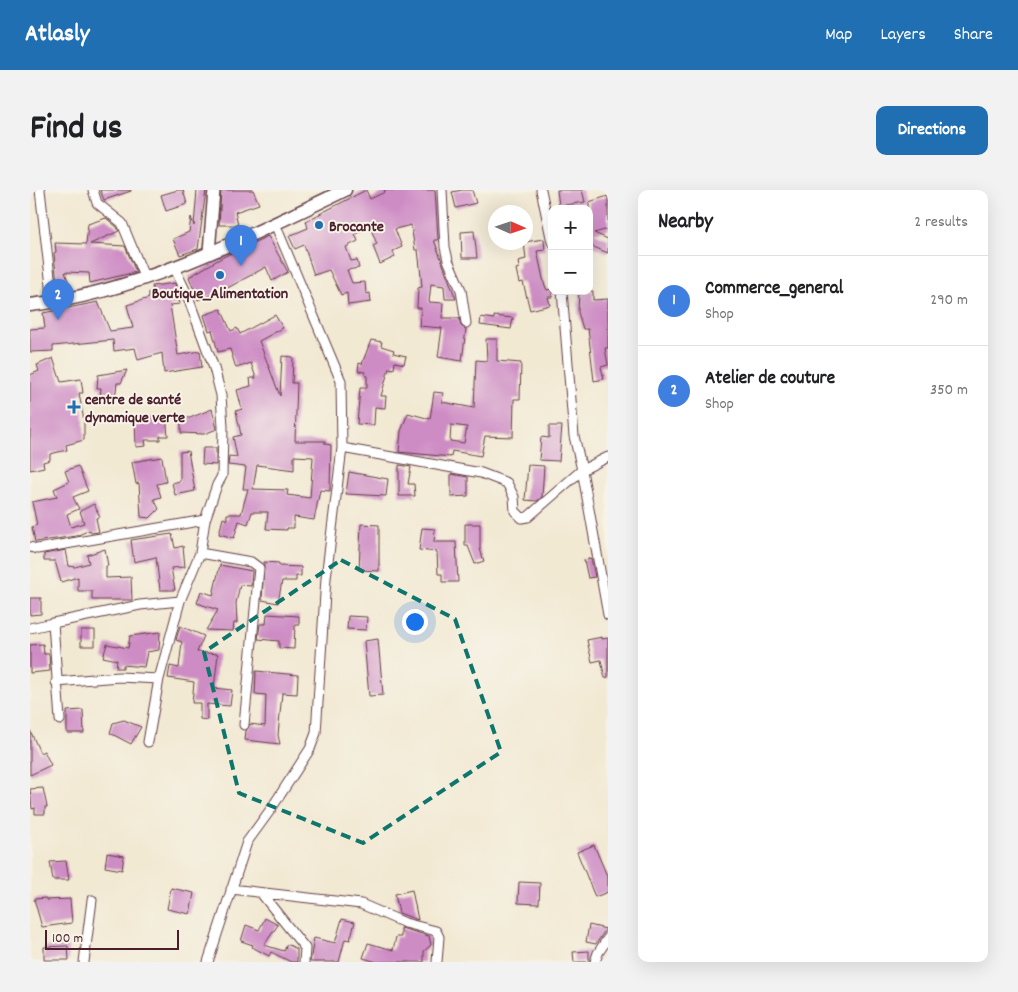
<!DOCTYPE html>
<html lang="en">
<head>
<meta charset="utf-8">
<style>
  :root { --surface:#fff; --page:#f2f2f2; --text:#202124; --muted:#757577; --line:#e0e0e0; --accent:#1f6fb2 }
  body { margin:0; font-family:Dekko,sans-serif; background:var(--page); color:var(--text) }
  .controls { position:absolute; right:15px; top:15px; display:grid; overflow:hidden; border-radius:10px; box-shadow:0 5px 20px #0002 }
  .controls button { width:45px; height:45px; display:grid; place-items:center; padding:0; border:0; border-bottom:1px solid var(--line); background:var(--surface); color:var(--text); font:25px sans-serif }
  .compass { position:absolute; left:458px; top:15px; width:45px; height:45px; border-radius:50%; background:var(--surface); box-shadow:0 5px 20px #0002; rotate:93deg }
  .scale { position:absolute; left:15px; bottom:12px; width:134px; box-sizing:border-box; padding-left:5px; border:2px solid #4a1f2b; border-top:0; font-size:14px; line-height:18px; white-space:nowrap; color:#4a1f2b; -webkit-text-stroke:4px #f7f3e8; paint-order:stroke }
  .you { position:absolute; left:384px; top:431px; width:18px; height:18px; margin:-12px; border:4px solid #fff; border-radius:50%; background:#1a73e8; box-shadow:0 0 0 8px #1a73e833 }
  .badge { display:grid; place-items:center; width:32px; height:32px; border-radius:50%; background:var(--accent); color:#fff; font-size:16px; font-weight:700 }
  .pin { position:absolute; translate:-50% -41px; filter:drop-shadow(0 1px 2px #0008) }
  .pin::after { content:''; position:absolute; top:26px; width:18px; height:15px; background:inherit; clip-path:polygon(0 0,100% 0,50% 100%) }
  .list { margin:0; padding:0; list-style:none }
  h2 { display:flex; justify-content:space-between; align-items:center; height:65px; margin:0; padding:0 20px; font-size:21px }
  h2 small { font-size:16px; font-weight:400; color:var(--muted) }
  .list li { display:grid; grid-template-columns:32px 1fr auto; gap:15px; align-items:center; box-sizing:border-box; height:90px; padding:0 20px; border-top:1px solid var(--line) }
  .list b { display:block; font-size:19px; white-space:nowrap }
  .list p { margin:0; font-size:16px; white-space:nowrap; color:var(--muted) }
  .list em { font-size:16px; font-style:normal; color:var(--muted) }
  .map { position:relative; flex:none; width:578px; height:772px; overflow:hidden; border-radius:10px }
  header { display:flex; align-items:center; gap:30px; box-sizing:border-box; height:70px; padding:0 25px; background:var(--accent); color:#fff }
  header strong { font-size:24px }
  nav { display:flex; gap:28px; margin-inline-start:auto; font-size:18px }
  .intro { display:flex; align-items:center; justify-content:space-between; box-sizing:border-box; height:120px; padding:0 30px }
  h1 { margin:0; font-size:35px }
  .button { padding:12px 22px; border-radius:10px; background:var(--accent); color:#fff; font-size:18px; font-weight:700 }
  main { display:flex; gap:30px; padding:0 30px }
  aside { flex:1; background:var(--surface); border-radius:10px; box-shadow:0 5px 20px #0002 }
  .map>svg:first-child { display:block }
  .building { fill:#ce8cc5; fill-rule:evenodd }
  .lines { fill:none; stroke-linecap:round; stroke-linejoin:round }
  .minor-casing { stroke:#633d44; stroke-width:11 }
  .tertiary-casing { stroke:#633d44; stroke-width:14 }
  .secondary-casing { stroke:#633d44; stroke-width:15 }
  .minor { stroke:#fff; stroke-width:9 }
  .tertiary { stroke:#fff; stroke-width:11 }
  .secondary { stroke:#fff; stroke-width:12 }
  .marked { fill:none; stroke:#0f766e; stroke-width:4; stroke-dasharray:10 6; stroke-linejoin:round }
  .poi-dot { fill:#1f6fb2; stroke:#f7f3e8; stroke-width:2 }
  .labels { text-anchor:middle; stroke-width:4; stroke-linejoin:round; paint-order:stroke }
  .poi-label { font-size:16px; font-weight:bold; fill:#4a1f2b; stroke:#f7f3e8; text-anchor:start }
</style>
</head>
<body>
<header>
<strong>Atlasly</strong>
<nav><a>Map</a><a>Layers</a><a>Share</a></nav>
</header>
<div class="intro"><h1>Find us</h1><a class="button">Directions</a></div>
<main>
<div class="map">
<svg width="578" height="772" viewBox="0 0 578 772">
  <rect width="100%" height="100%" fill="#f7f3e8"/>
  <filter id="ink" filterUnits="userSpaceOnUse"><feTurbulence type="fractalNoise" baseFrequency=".02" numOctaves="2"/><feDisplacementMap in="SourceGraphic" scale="10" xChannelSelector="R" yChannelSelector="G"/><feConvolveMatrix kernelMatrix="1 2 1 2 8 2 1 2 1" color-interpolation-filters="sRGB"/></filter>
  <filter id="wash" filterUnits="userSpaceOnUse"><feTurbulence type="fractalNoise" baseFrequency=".0096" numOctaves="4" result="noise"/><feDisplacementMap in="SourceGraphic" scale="20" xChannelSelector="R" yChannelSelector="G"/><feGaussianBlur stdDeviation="1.12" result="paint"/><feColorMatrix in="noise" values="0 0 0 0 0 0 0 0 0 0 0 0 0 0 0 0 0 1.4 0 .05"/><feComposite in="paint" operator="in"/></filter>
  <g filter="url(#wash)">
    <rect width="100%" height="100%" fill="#f2e9d3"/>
    <g id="blocks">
      <!-- building -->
      <path class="building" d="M70,0H101V1L74,10Z
        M148,0H153L157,14L136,21L131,5Z
        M167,0H176L168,59L150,65L143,49L159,42L161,27L164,36Z
        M191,0H223L229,14L205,22L208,35H189Z
        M336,0L340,9L355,2L354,0H405L408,50H404L426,109H415L414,96L401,94L399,112L413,113L412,128H429L431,136L436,139L432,171L408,167L412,138L389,136L391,118H387L388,98L392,97L391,86L388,60H385L381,35L365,39L372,57L363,61L365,67L350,74L343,56L347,54L340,37L325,44L328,51L316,57L321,71L327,70L329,78L317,80L322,93L335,92L336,104L340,103L341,112L318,115L317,103L311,105L299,80L284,85L274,55L265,59L259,46L278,38L276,31Z
        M432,0H442L446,13L426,18L422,2Z
        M527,0H552L555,12L529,16Z
        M578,6V39L564,43L578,49V63L559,55V12Z
        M76,28L87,37L89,41L60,54L95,56L106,82L60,93L59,83L35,82L41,99L28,102L24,63L26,62L25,53L56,54L58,34Z
        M444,41L447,68H432L431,42Z
        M238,46L258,82L242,91L236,77L192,101L168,110L159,87L193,67Z
        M514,49L515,60L507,61L514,93L517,100L522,99V107H518L520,115L500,120L493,92L489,93L486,79L489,78L488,71L496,69L494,52Z
        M145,93L150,114L140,115L148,165L170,161L172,177L134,183L132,163L108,170L105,158L84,161L83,150L23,156V161L0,162V139L15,138L13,123L68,112L80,141L103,138L97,115L119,108V102H123L122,96Z
        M549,101H563V110L578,109V158H575L578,175L571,177L574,189L564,191L558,139H553L548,122Z
        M191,119L201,141L207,138L210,144L245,125L253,138L229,151L250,206L252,166L263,167L262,193H267L265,251H295V254L301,255L300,301L290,300L284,330L264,327V338H257V340L236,339L238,322H222L218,334L209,331L204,348L189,344L193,328L197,330V324H211L218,299H213L216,277L198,275L199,266L207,267L203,247L211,245L206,221L212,219L207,200L221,196L220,188H226L221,173L206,178L200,159L188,162L182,140L179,141L174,125ZM264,266L283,267L280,308L257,305L258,300L223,299L227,275L264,280Z
        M464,126L483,128L481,139L450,135L451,127L464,129Z
        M456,149H467V171L491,173L490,209H484L483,247L455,246L451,266L422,261L421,267L369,262L371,241L378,223L400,229L404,202L413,203L412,212L444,218L446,170L457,171ZM421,235L437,237L434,253L420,251Z
        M341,150L352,152L351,156L364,160L363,163L376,166L374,174L365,172L364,179L359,178L351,206H356L355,218L345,217L344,235L327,234L330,198H337V186L335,185V182L328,181L329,173L332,174Z
        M23,168L31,192L51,189L53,203H49L54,231V250L36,255L37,260L20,264V270L13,272L14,277L0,280V185L9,181L7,175Z
        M97,180L91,193H87L85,209L70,208L71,198H67L68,185Z
        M182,219L187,239L174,244L151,243V228H160Z
        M136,226L138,246H130V250H115L116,256L106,257L105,228Z
        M519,236H532L529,271L509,270L511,247L519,248Z
        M173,258H186V275L172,274Z
        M158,261L165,301L145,305L142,293L150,291V262Z
        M132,267L136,292L127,294L131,307L124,309L129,319L120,328L111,327L109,293L106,294L102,272Z
        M369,275L381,277L378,294H384L385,306H369Z
        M498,275L514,276L512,307L507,311L495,310Z
        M48,276L58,301L43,307L49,319L37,324L41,337L54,333L50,321L64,314L70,327L66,328L69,342L61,343L60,340L46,346L5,352L2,337L7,335L2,312L27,307L24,299L39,292L35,281Z
        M319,282L358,289L356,306L316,304Z
        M421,284L438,287V306L421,307Z
        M331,334L349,335V381L329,380Z
        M435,334H450V359L454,371L445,374L438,356H435Z
        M392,338L405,339L404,352H426L428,392H412V384H408L407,362L389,360Z
        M142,344L145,358L153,356L155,377L141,378L145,400H130L126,367L104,372L101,350Z
        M75,359L78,376H76V388L101,387L102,410H62V401H48V387L31,392L25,371H14V364L36,360L39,376L45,377L59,373L57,365Z
        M561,368L565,387L558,388L554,370Z
        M234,372L249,373V376L271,377V386H266V391H252L248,413L232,410Z
        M190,375L222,381L221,396L210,395L206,413L207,433H204L203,441L176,440L188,420L167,413L171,401L183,405Z
        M0,408H11V424L0,425Z
        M237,424L269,426V435H265L264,459L249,458V451L228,449L230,434H236Z
        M318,426L337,427L336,440L317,439Z
        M150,436L174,446L167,462L188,464L184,498L202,500L200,516L177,514V530L170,529V513H162L164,492L138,488L140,476L149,478L152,452L146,450Z
        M51,440H65V456H51Z
        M130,442L129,460L117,462L114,477L93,475V478H86L87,470L73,467L77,454L98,458L100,446Z
        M572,447V449L578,448V487L575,488L571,470L562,472L557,450Z
        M348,449L353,505L339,506L334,451Z
        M13,454L14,464H19L20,481L0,483V455Z
        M226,481L268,485L267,504L252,503L248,545L250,554L215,550L216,541L220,534L235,536L236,505L225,504Z
        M53,520L54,543H37V521Z
        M94,530L111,537L101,554L80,543L83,533Z
        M0,540L10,563L14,561L21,575L0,585Z
        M13,598L17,617H15V624H5V618L2,619L0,599Z
        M564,655L578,688V702L565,707L547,662Z
        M77,663L94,666L92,680L75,677Z
        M36,671L39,690H23L20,672Z
        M489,692L510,693L509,714L488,713Z
        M141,698L164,703L160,724L137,719Z
        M382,700L388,730L369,723L365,704Z
        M16,708V710L40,709L42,733L12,737L4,709Z
        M235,728L248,735L234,755L254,761L257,754L267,759V772H261L241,762L239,766L222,757L223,755L211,751L216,735L229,740Z
        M312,729L325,732L320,750L315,749L309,772H280L284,748L305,753Z
        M559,735L576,739L566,754L556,752Z
        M371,738L399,746L401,755L394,761V772H347L333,768L338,753L363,760L366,747H371Z
        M38,756L39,770H14V757Z
        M559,761V772H544L543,762Z"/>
    </g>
  </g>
  <g filter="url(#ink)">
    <use href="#blocks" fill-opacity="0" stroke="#633d44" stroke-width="1"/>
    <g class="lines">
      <defs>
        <path id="minor" d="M10,0L23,113
          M63,0L67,13L92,33L115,89
          M412,0L415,57L418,70L431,100L436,133
          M511,0L522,52
          M532,101L544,246L552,280L578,425
          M312,258L451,283L477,293L484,307L485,321L492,328L498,327L552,280L578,267
          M0,357L7,359L175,330
          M170,363L221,372L229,378L214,535
          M0,438L23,433
          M26,492L89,487L129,489
          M30,530L23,433L110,415L150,411L170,363L175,330L187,295L192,286L193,237L191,205L184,178L156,102L144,77
          M118,552L129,489L150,411
          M201,699L331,714L375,733L406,741L409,747L407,772
          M231,703L275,758L274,772
          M54,772L62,710
          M178,772L217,652L241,619L280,559L286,543L296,388L312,258L311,191L245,34
          M565,772L568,763L578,748"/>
        <path id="tertiary" d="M179,62L184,0"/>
        <path id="secondary" d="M0,115C108,103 218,47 315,0"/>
      </defs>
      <!-- minor casing -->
      <use href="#minor" class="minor-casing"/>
      <!-- tertiary casing -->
      <use href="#tertiary" class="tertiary-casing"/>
      <!-- secondary casing -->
      <use href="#secondary" class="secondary-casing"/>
      <!-- minor -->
      <use href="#minor" class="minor"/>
      <!-- tertiary -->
      <use href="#tertiary" class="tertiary"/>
      <!-- secondary -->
      <use href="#secondary" class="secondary"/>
    </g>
  </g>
  <!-- marked area -->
  <path class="marked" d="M311,370L425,429L471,562L333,653L209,603L174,462Z"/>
  <!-- markers -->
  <g class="poi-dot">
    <circle cx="289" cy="35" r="5"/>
    <circle cx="190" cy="85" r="5"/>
    <path d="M41.5 209.5h5v5h5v5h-5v5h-5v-5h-5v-5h5z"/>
  </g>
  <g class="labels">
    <!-- poi labels -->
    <g class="poi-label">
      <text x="299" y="41">Brocante</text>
      <text x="190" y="108" text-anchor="middle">Boutique_Alimentation</text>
      <text x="55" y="214">centre de santé<tspan x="55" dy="18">dynamique verte</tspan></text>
    </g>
  </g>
</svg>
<div class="controls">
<button>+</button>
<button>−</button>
</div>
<svg class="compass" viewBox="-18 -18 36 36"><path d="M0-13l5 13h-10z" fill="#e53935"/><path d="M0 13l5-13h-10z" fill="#757577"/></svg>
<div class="scale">100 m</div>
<div class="you"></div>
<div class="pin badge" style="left:211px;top:76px;background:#3f7fe0">1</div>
<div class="pin badge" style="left:28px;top:130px;background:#3f7fe0">2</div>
</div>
<aside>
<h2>Nearby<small>2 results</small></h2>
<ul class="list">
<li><span class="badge" style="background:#3f7fe0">1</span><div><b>Commerce_general</b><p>Shop</p></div><em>290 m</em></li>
<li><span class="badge" style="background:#3f7fe0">2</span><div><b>Atelier de couture</b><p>Shop</p></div><em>350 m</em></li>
</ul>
</aside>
</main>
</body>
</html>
